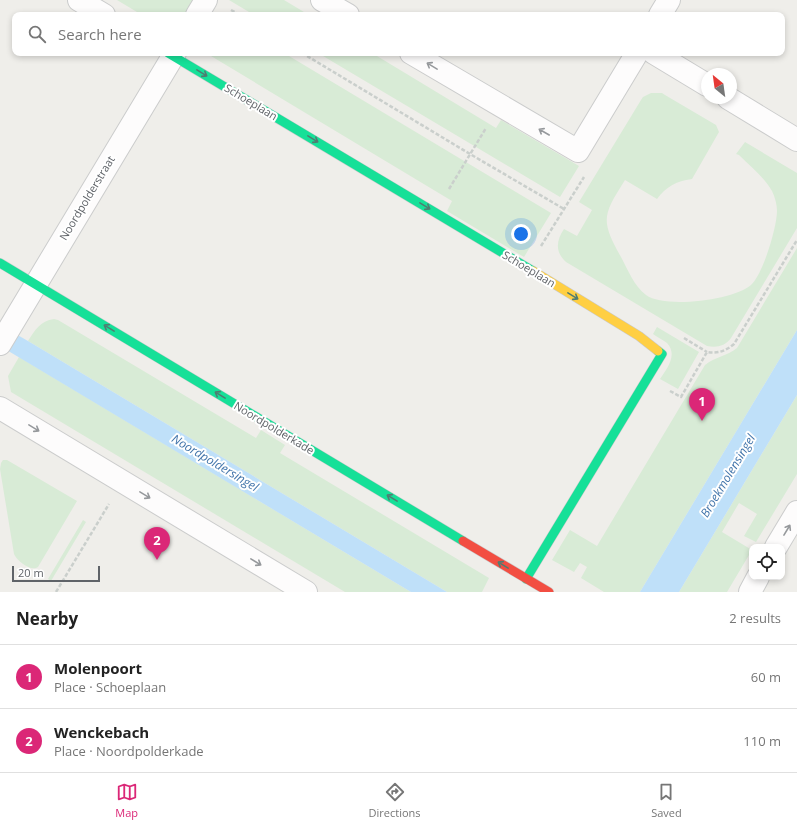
<!DOCTYPE html>
<html lang="en">
<head>
<meta charset="utf-8">
<style>
  :root { --surface:#fff; --page:#f6f6f6; --text:#222; --muted:#767676; --line:#e0e0e0; --accent:#db2777 }
  body { margin:0; font-family:"Open Sans",sans-serif; background:var(--page); color:var(--text) }
  .controls { position:absolute; right:12px; bottom:12px; display:grid; overflow:hidden; border-radius:8px; box-shadow:0 2px 6px #0003 }
  .controls button { width:36px; height:36px; display:grid; place-items:center; padding:0; border:0; border-bottom:1px solid var(--line); background:var(--surface); color:var(--text); font:20px sans-serif }
  .compass { position:absolute; left:701px; top:68px; width:36px; height:36px; border-radius:50%; background:var(--surface); box-shadow:0 2px 6px #0003; rotate:331deg }
  .scale { position:absolute; left:12px; bottom:10px; width:88px; box-sizing:border-box; padding-left:4px; border:2px solid #5f6368; border-top:0; font-size:11px; line-height:14px; white-space:nowrap; color:#5f6368; -webkit-text-stroke:3px #fff; paint-order:stroke }
  .you { position:absolute; left:521px; top:234px; width:14px; height:14px; margin:-10px; border:3px solid #fff; border-radius:50%; background:#1a73e8; box-shadow:0 0 0 6px #1a73e833 }
  .badge { display:grid; place-items:center; width:26px; height:26px; border-radius:50%; background:var(--accent); color:#fff; font-size:13px; font-weight:700 }
  .pin { position:absolute; translate:-50% -33px; filter:drop-shadow(0 1px 2px #0008) }
  .pin::after { content:''; position:absolute; top:21px; width:14px; height:12px; background:inherit; clip-path:polygon(0 0,100% 0,50% 100%) }
  .list { margin:0; padding:0; list-style:none }
  h2 { display:flex; justify-content:space-between; align-items:center; height:52px; margin:0; padding:0 16px; font-size:17px }
  h2 small { font-size:13px; font-weight:400; color:var(--muted) }
  .list li { display:grid; grid-template-columns:26px 1fr auto; gap:12px; align-items:center; box-sizing:border-box; height:64px; padding:0 16px; border-top:1px solid var(--line) }
  .list b { display:block; font-size:15px; white-space:nowrap }
  .list p { margin:0; font-size:13px; white-space:nowrap; color:var(--muted) }
  .list em { font-size:13px; font-style:normal; color:var(--muted) }
  .icon { flex:none; width:22px; height:22px; fill:none; stroke:currentColor; stroke-width:2; stroke-linecap:round; stroke-linejoin:round }
  .map { position:relative; flex:none; width:797px; height:592px; overflow:hidden }
  .search { position:absolute; background:var(--surface); box-shadow:0 2px 6px #0003; left:12px; right:12px; top:12px; height:44px; display:flex; align-items:center; gap:10px; box-sizing:border-box; padding:0 14px; border-radius:8px; color:var(--muted); font-size:15px }
  .sheet { height:180px; background:var(--surface) }
  nav { display:flex; justify-content:space-around; align-items:center; box-sizing:border-box; height:56px; border-top:1px solid var(--line); background:var(--surface); font-size:11px; color:var(--muted) }
  nav a { display:grid; justify-items:center; gap:2px }
  nav .on { color:var(--accent) }
  .map>svg:first-child { display:block }
  .green { fill:#d8ebd6 }
  .water { fill:#bfe0f9 }
  .lines { fill:none; stroke-linecap:round; stroke-linejoin:round }
  .street-casing { stroke:#cbcccc; stroke-width:24 }
  .fast-casing { stroke:#cacacb; stroke-width:10 }
  .slow-casing { stroke:#cacacb; stroke-width:10 }
  .jam-casing { stroke:#cacacb; stroke-width:10 }
  .path { stroke:#cacfcc; stroke-width:2.5; stroke-dasharray:4 2; stroke-linecap:butt }
  .street { stroke:#fdfcfc; stroke-width:22 }
  .fast { stroke:#16e098; stroke-width:9 }
  .slow { stroke:#ffcf43; stroke-width:9 }
  .jam { stroke:#f24e42; stroke-width:9 }
  .oneway { stroke:#96999c }
  .oneway2 { stroke:#507c72 }
  .labels { text-anchor:middle; stroke-width:4; stroke-linejoin:round; paint-order:stroke }
  .street-label { font-size:11px; fill:#5f6368; stroke:#fff }
  .water-label { font-size:12px; font-style:italic; fill:#4174aa; stroke:#fff }
</style>
</head>
<body>
<div class="map">
<svg width="797" height="592" viewBox="0 0 797 592">
  <rect width="100%" height="100%" fill="#efeeea"/>
  <!-- green -->
  <path class="green" d="M117,0H199L190,15H142Z
    M229,0H284L309,15H254Z
    M206,53H284L551,213L524,257L447,211L452,201Z
    M318,53H372L496,128L501,120L579,166L560,197Z
    M651,93H662L665,95L716,125L719,132L692,179C676,181 666,187 657,199L625,180C603,215 600,220 621,257C628,270 634,286 646,295C665,309 734,300 751,285C763,274 777,227 777,211C777,205 775,197 772,191C764,177 750,166 739,155L736,154L745,142L797,173V228L731,338C725,346 717,348 707,346L566,262C555,252 556,241 564,229L577,236L592,210L579,202L641,100L643,97Z
    M797,248V330L640,592H604L581,578L587,567L580,563L574,572L552,560L570,530L597,546L705,365C715,357 727,356 737,348Z
    M54,319L58,320L256,438L261,430L285,445L280,453L489,578L482,592H447L28,341C35,330 40,321 54,319Z
    M657,327L699,352L678,389L660,379C667,369 678,355 667,343C663,340 657,337 653,334Z
    M19,357L411,592H345L11,392L8,376Z
    M797,395V474L756,542L744,536L757,514L739,503L722,532L752,550L727,592H679Z
    M3,460H7L77,501L38,567C31,572 17,561 14,554L0,469L1,463Z
    M83,520L86,522L51,581L48,579Z"/>
  <!-- water -->
  <path class="water" d="M0,325L28,341L447,592H411L0,346Z
    M797,330V395L679,592H640Z"/>
  <g class="lines">
    <defs>
      <path id="street" d="M79,0L104,15
        M322,0L348,15
        M197,15L206,0
        M660,15L669,0
        M411,53L578,151L637,53
        M654,53L707,85
        M728,98L797,140
        M0,344L175,53
        M0,408L306,592
        M776,547L797,512
        M750,592L758,577"/>
      <path id="fast" d="M168,53L533,271
        M0,263L463,541
        M526,579L662,354L658,351"/>
      <path id="slow" d="M533,271L639,336L658,351"/>
      <path id="jam" d="M463,541L549,592"/>
    </defs>
    <!-- street casing -->
    <use href="#street" class="street-casing"/>
    <!-- fast casing -->
    <use href="#fast" class="fast-casing"/>
    <!-- slow casing -->
    <use href="#slow" class="slow-casing"/>
    <!-- jam casing -->
    <use href="#jam" class="jam-casing"/>
    <!-- path -->
    <path class="path" d="M231,10L240,15
      M302,53L470,154L564,209
      M449,189L486,128
      M541,246L584,177
      M684,338L707,352
      M670,391L681,397L707,352C717,354 726,351 734,344L797,240
      M56,592L109,504"/>
    <!-- street -->
    <use href="#street" class="street"/>
    <!-- fast -->
    <use href="#fast" class="fast"/>
    <!-- slow -->
    <use href="#slow" class="slow"/>
    <!-- jam -->
    <use href="#jam" class="jam"/>
  </g>
  <!-- one-way arrows -->
  <defs><path id="oneway-shaft" d="M-6 0H5M1.5-3L5.5 0L1.5 3" fill="none" stroke-width="1.6" stroke-linecap="round" stroke-linejoin="round"/></defs>
  <g class="oneway">
    <use href="#oneway-shaft" transform="translate(432 66) rotate(-149)"/>
    <use href="#oneway-shaft" transform="translate(544 132) rotate(-150)"/>
    <use href="#oneway-shaft" transform="translate(34 428) rotate(31)"/>
    <use href="#oneway-shaft" transform="translate(145 495) rotate(31)"/>
    <use href="#oneway-shaft" transform="translate(787 530) rotate(-59)"/>
    <use href="#oneway-shaft" transform="translate(256 562) rotate(31)"/>
  </g>
  <g class="oneway2">
    <use href="#oneway-shaft" transform="translate(202 73) rotate(31)"/>
    <use href="#oneway-shaft" transform="translate(313 139) rotate(31)"/>
    <use href="#oneway-shaft" transform="translate(425 206) rotate(31)"/>
    <use href="#oneway-shaft" transform="translate(573 296) rotate(31)"/>
    <use href="#oneway-shaft" transform="translate(109 328) rotate(-149)"/>
    <use href="#oneway-shaft" transform="translate(220 395) rotate(-149)"/>
    <use href="#oneway-shaft" transform="translate(392 498) rotate(-149)"/>
    <use href="#oneway-shaft" transform="translate(503 565) rotate(-149)"/>
  </g>
  <g class="labels">
    <!-- street labels -->
    <g class="street-label">
      <text transform="translate(251 102) rotate(31)" y="4">Schoeplaan</text>
      <text transform="translate(87 198) rotate(-59)" y="4">Noordpolderstraat</text>
      <text transform="translate(529 269) rotate(31)" y="4">Schoeplaan</text>
      <text transform="translate(274 428) rotate(31)" y="4">Noordpolderkade</text>
    </g>
    <!-- water labels -->
    <g class="water-label">
      <text transform="translate(215 463) rotate(31)" y="4">Noordpoldersingel</text>
      <text transform="translate(728 476) rotate(-59)" y="4">Broekmolensingel</text>
    </g>
  </g>
</svg>
<div class="controls">
<button><svg class="icon" aria-label="locate" viewBox="0 0 24 24"><circle cx="12" cy="12" r="6"/><path d="M12 2v4M12 18v4M2 12h4M18 12h4"/></svg></button>
</div>
<svg class="compass" viewBox="-18 -18 36 36"><path d="M0-13l5 13h-10z" fill="#e53935"/><path d="M0 13l5-13h-10z" fill="#767676"/></svg>
<div class="scale">20 m</div>
<div class="you"></div>
<div class="pin badge" style="left:702px;top:421px">1</div>
<div class="pin badge" style="left:157px;top:560px">2</div>
<div class="search"><svg class="icon" aria-label="search" viewBox="0 0 24 24"><circle cx="10" cy="10" r="6"/><path d="M15 15l6 6"/></svg>Search here</div>
</div>
<section class="sheet">
<h2>Nearby<small>2 results</small></h2>
<ul class="list">
<li><span class="badge">1</span><div><b>Molenpoort</b><p>Place · Schoeplaan</p></div><em>60 m</em></li>
<li><span class="badge">2</span><div><b>Wenckebach</b><p>Place · Noordpolderkade</p></div><em>110 m</em></li>
</ul>
</section>
<nav>
<a class="on"><svg class="icon" aria-label="map" viewBox="0 0 24 24"><path d="M3 6l6-2 6 2 6-2v14l-6 2-6-2-6 2zM9 4v14M15 6v14"/></svg>Map</a>
<a><svg class="icon" aria-label="directions" viewBox="0 0 24 24"><path d="M12 3l9 9-9 9-9-9zM9 14v-3h6M13 9l2 2-2 2"/></svg>Directions</a>
<a><svg class="icon" aria-label="saved" viewBox="0 0 24 24"><path d="M7 4h10v16l-5-4-5 4z"/></svg>Saved</a>
</nav>
</body>
</html>
